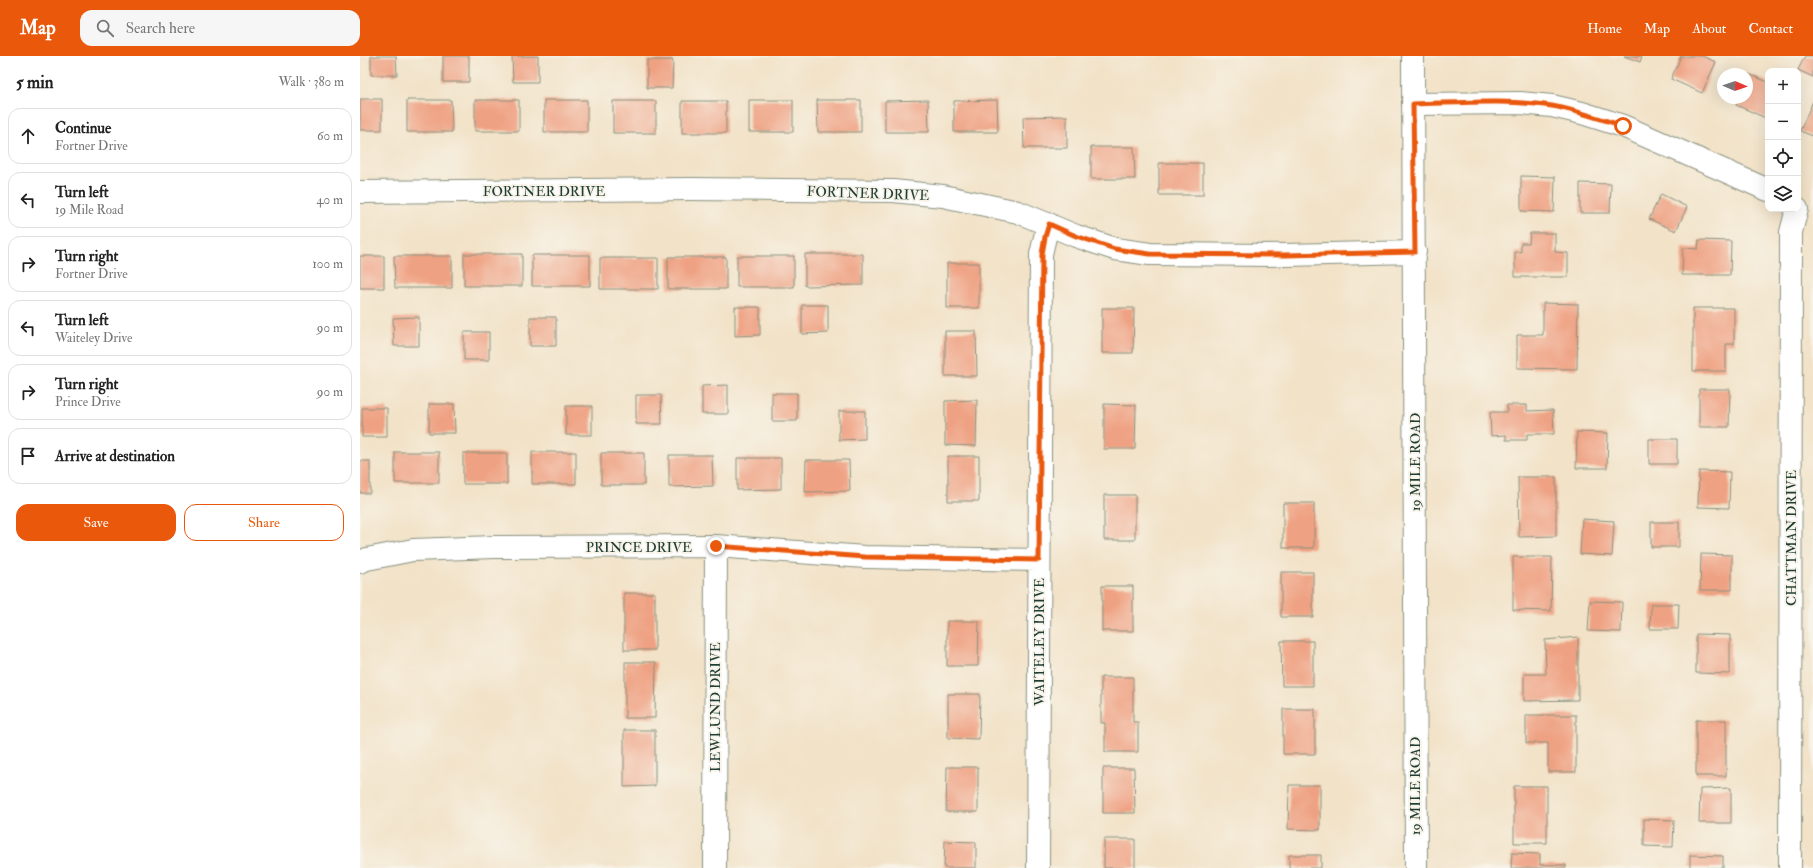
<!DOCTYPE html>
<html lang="en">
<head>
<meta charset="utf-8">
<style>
  :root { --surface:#fff; --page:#f6f6f6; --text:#222; --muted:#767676; --line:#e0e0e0; --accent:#ea580c }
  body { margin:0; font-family:"IM FELL Double Pica",serif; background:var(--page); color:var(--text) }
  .controls { position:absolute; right:12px; top:12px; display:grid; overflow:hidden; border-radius:8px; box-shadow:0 4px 16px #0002 }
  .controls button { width:36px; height:36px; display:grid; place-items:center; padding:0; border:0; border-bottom:1px solid var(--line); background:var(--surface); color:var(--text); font:20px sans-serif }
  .compass { position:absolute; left:1357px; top:12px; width:36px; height:36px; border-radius:50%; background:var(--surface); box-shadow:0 4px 16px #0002; rotate:92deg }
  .stop { position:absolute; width:12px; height:12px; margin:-9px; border:3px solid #ea580c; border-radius:50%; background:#fff }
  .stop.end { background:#ea580c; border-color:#fff; box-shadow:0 1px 4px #0008 }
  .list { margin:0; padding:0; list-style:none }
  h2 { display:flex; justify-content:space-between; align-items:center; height:52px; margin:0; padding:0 16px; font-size:17px }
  h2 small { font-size:13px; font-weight:400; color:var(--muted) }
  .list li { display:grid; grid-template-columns:26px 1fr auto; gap:12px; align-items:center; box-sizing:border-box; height:56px; margin:0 8px 8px; padding:0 8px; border:1px solid var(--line); border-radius:12px }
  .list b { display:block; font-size:15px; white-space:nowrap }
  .list p { margin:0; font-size:13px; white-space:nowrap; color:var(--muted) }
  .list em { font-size:13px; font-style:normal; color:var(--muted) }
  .actions { display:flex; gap:8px; padding:12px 16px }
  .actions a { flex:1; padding:9px 0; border:1px solid var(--accent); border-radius:12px; text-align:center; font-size:14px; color:var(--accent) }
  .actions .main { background:var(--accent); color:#fff }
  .icon { flex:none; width:22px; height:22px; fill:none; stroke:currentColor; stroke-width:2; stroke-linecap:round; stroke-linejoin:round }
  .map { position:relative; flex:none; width:1453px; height:812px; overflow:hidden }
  header { display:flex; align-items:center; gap:24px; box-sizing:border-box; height:56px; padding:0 20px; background:var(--accent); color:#fff }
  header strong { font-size:19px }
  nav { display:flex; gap:22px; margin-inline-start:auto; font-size:14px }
  .search { width:280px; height:36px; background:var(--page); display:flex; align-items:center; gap:10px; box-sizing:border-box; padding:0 14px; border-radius:12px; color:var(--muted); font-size:15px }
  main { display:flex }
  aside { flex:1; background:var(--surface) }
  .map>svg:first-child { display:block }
  .building { fill:#efa283 }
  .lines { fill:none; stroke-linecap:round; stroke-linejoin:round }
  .minor-casing { stroke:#88907e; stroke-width:24 }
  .tertiary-casing { stroke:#88907e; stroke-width:24 }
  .minor { stroke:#fff; stroke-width:22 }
  .tertiary { stroke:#fff; stroke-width:22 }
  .route { stroke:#ea580c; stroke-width:5 }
  .labels { text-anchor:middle; stroke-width:3.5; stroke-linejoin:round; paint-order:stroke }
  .street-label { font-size:14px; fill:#1f3d34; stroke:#f7f3e8 }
</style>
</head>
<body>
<header>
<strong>Map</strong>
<div class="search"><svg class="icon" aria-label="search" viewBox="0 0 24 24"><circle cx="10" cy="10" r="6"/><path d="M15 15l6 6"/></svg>Search here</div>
<nav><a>Home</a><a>Map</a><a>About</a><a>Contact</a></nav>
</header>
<main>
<aside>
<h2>5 min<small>Walk · 380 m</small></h2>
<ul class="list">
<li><svg class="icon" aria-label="ahead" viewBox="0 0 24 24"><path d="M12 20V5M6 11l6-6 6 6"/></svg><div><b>Continue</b><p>Fortner Drive</p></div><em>60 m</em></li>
<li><svg class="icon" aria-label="left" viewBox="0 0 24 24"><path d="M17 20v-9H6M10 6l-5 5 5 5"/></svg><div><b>Turn left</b><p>19 Mile Road</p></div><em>40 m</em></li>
<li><svg class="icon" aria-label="right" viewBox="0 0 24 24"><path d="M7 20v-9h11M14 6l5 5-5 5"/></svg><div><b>Turn right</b><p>Fortner Drive</p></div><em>100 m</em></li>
<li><svg class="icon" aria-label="left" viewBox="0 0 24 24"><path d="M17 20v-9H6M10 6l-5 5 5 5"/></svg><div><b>Turn left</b><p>Waiteley Drive</p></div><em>90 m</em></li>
<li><svg class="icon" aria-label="right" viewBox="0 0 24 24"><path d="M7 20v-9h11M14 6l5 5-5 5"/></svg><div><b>Turn right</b><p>Prince Drive</p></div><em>90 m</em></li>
<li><svg class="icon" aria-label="arrive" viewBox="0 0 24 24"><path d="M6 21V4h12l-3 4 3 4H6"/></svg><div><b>Arrive at destination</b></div></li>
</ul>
<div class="actions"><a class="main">Save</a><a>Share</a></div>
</aside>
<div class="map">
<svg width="1453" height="812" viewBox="0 0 1453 812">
  <rect width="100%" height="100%" fill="#f7f3e8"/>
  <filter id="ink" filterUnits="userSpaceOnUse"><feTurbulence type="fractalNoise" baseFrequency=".025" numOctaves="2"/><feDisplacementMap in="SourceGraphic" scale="8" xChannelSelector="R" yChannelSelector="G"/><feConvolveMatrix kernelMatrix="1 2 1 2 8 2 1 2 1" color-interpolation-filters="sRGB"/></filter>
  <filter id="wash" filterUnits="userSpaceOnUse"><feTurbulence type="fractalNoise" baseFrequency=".012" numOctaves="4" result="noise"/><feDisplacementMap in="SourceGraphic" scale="16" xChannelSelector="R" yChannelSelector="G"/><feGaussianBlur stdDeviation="0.9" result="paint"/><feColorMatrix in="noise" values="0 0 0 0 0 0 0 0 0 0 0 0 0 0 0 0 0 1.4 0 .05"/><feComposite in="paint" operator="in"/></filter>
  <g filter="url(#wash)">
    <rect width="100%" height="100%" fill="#f2e2c7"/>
    <g id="blocks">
      <!-- building -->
      <path class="building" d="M11,0H36L37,19H11Z
        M83,0H109V26H83Z
        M152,0H178V26H153Z
        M1264,0H1282L1280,6Z
        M1321,0H1342L1356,6L1342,37L1311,23Z
        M1445,0H1453V21L1438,14Z
        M287,4H313L312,32H287Z
        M1389,18L1408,26V63L1376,49L1379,42H1387V23Z
        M0,43H22V74H0Z
        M47,44H91L92,76H47Z
        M115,44H159V75H115Z
        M184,44H227V76H184Z
        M389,44H433V76H389Z
        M457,44H501V76H458Z
        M568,44L569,76H525V45Z
        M637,44L638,76H594V45Z
        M253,45H296V77H253Z
        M322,45H366V77H322Z
        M1453,45V80L1440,75Z
        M707,60V92H664L663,61Z
        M731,91H774L775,123H731Z
        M799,107H843V139H799Z
        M1161,120L1195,121L1194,156L1161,155Z
        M1220,127L1251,128L1250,157H1220Z
        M1301,138L1327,151L1316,175L1289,163Z
        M1170,177H1195V196L1208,197V221H1155V196H1161V187H1169Z
        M1339,184L1371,185L1370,219H1322L1323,192L1338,193Z
        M104,198H162V230H104Z
        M445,198H503V229L445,230Z
        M172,199H230V230H172Z
        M0,200H24V232H0Z
        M34,200H92V232H35Z
        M377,200H434V231H377Z
        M308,201H366V233H308Z
        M240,202H298V233H240Z
        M587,207H619V252H587Z
        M1183,247L1218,248L1217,313L1157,312V279H1183Z
        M442,249H468V277L442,278Z
        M375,251H400V279L375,280Z
        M742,252H774L773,297H742Z
        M1333,252H1374V288H1366V315H1333Z
        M59,261V290H34L33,262Z
        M170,261H196V290H170Z
        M585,275H616L617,320H585Z
        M104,276H129V304H104Z
        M368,329V358H342V330Z
        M1339,333H1370L1369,371H1339Z
        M412,337H437V365H412Z
        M276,339H301L302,368H276Z
        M617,344L616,390L585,389V345Z
        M69,348H94L95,377H69Z
        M744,348L776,349L775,393H744Z
        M1147,349H1167V355L1193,354L1194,378H1167V384H1146V379L1131,380L1130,356H1147Z
        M206,350H232V379H206Z
        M2,352H27V381H2Z
        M479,355H505V383L479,384Z
        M1217,376L1248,377L1247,412H1216Z
        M1289,383H1317V408H1289Z
        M35,396H79V427H35Z
        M172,396H216V428H172Z
        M103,397H147V428H103Z
        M241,397H284V429H241Z
        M309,399H352L353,430L309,431Z
        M588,400H619V445H588Z
        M377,402H421V433L377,434Z
        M446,404H489L490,435L445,436Z
        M0,405H10V437H0Z
        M1339,415L1370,416L1369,452L1338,451Z
        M1158,421H1196V480L1159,481Z
        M744,439H775V484H744Z
        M923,447H954V492H923Z
        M1222,463L1254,465L1252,500L1220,498Z
        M1291,466H1319V491H1291Z
        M1341,498L1372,499V534H1340Z
        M1153,501H1192L1191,555L1153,554Z
        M921,516H953V561H921Z
        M742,530H773V575H742Z
        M264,537H295V594H264Z
        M1230,545L1262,546L1261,576L1228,575Z
        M1291,548H1319L1318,573H1290Z
        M587,565H619L618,610H587Z
        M1336,578L1370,579V618L1336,617Z
        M1218,581V644L1164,645V618H1186L1185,584Z
        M921,585H953V630H922Z
        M265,606H296L295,662H265Z
        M741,621H773V666H778V696H745V667H741Z
        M588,638H620L619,683L588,682Z
        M923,653H955V698H923Z
        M1166,659H1216V716H1188V687H1166Z
        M1336,664H1366V720H1336Z
        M264,674H295V730L264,731Z
        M587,711H618V756H586Z
        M743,712H774L775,757H743Z
        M929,729H960V774L928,773Z
        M1154,730H1187V787H1154Z
        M1371,732V767H1339L1340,733Z
        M1284,763L1314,764L1313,791L1284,790Z
        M744,783H775V812H744Z
        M585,785L616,786V812H584Z
        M1152,797L1180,798V809H1206V812H1151Z
        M929,799H961V812H929Z
        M1330,799L1363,800V812H1330Z"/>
    </g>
  </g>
  <g filter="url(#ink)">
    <use href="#blocks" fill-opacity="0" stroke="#88907e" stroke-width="1"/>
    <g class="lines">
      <defs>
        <path id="minor" d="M1053,48L1160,47L1192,50L1222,57L1263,70L1408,134
          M0,136L331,133L533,135L583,140L658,156L716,180L755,193L790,198L925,199L1055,196
          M0,506L7,503L53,494L134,491L356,490L505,501L679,504
          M355,812L356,490
          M678,812L681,198L685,181L689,168
          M1430,812L1431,176L1437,153"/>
        <path id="tertiary" d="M1053,0L1056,812"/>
      </defs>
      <!-- minor casing -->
      <use href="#minor" class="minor-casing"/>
      <!-- tertiary casing -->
      <use href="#tertiary" class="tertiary-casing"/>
      <!-- minor -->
      <use href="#minor" class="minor"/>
      <!-- tertiary -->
      <use href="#tertiary" class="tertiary"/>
    </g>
  </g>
  <g class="lines" filter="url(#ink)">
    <!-- route -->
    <path class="route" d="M356,490L505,501L679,504L682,198L685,181L689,168L716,180L755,193L790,198L925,199L1055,196L1053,48C1099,47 1147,43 1192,50C1216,54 1240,63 1263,70"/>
  </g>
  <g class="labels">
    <!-- street labels -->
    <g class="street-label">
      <text x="184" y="140">FORTNER DRIVE</text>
      <text transform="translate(508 137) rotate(2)" y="5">FORTNER DRIVE</text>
      <text transform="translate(1055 406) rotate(-90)" y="5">19 MILE ROAD</text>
      <text transform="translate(1431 482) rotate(-90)" y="5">CHATTMAN DRIVE</text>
      <text x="279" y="496">PRINCE DRIVE</text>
      <text transform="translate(679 586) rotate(-90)" y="5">WAITELEY DRIVE</text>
      <text transform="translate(355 651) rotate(-90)" y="5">LEWLUND DRIVE</text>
      <text transform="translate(1055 730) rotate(-90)" y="5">19 MILE ROAD</text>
    </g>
  </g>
</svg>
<div class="controls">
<button>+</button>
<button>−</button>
<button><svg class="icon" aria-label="locate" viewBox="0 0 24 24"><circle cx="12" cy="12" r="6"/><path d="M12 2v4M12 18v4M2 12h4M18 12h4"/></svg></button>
<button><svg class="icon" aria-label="layers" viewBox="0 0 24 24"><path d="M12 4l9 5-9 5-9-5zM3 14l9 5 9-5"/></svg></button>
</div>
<svg class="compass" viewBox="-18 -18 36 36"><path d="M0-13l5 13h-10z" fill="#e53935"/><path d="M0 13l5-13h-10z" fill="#767676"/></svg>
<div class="stop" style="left:1263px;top:70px"></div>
<div class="stop end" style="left:356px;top:490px"></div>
</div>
</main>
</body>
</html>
